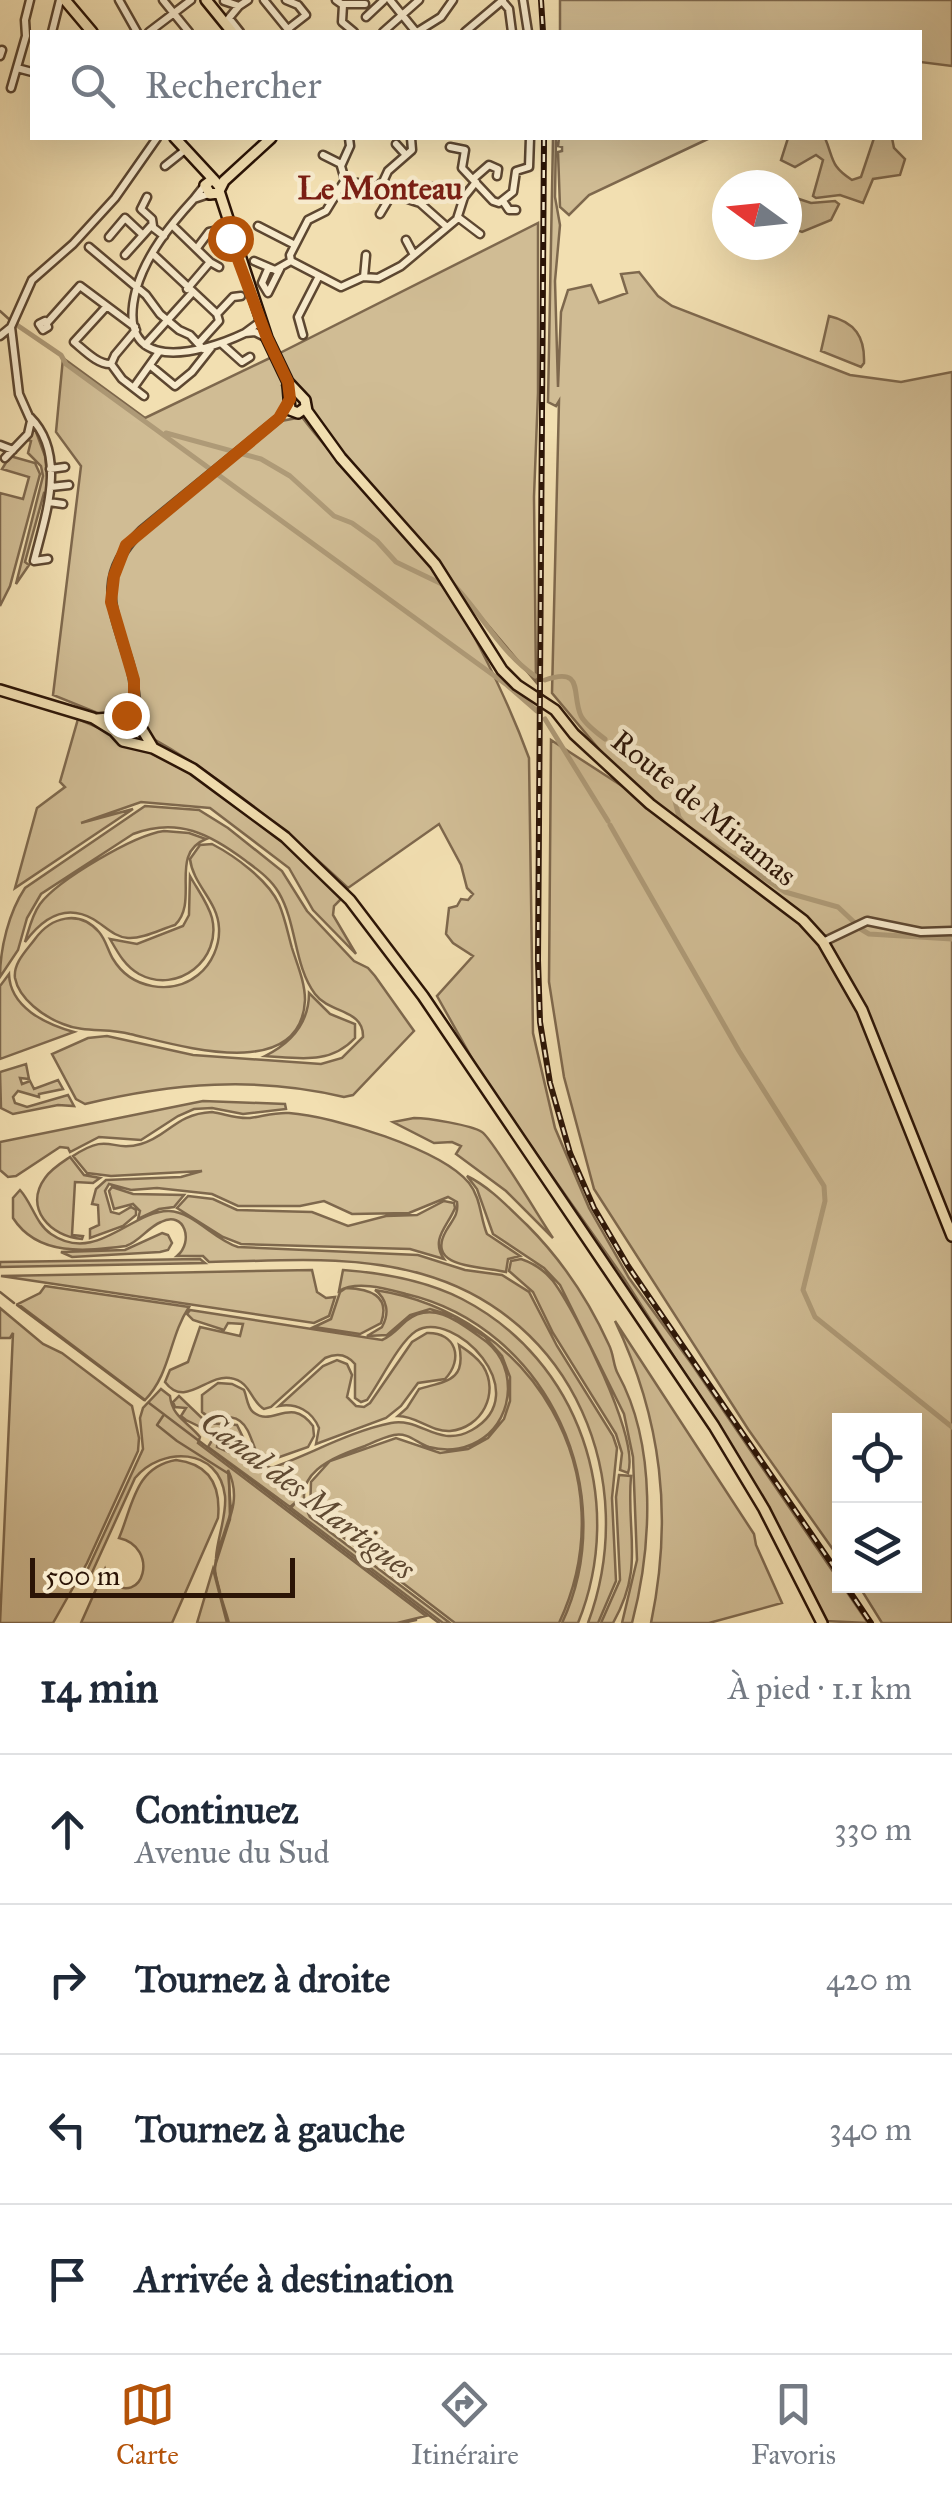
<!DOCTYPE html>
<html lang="fr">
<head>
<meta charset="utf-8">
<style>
  :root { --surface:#fff; --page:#f2f2f3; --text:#1f2937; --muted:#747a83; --line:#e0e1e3; --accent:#b45309 }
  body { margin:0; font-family:"IM FELL Great Primer",serif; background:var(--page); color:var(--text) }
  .controls { position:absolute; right:30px; bottom:30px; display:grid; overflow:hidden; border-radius:0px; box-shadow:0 10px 40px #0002 }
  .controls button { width:90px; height:90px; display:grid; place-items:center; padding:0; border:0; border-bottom:2px solid var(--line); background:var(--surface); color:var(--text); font:50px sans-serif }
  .compass { position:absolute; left:712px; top:170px; width:90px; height:90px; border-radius:50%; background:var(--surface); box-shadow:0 10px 40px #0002; rotate:285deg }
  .scale { position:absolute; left:30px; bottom:25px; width:265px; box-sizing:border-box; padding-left:10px; border:5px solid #2b1406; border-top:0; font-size:28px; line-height:35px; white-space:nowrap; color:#2b1406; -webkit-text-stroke:8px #f7eacc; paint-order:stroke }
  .stop { position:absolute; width:30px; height:30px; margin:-22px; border:8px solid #b45309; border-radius:50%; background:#fff }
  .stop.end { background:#b45309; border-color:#fff; box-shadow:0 2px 10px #0008 }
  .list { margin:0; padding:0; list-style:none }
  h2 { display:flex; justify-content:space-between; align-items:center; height:130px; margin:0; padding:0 40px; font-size:42px }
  h2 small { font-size:32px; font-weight:400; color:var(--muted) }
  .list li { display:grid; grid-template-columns:65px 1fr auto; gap:30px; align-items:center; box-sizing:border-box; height:150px; padding:0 40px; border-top:2px solid var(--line) }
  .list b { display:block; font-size:38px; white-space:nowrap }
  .list p { margin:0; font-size:32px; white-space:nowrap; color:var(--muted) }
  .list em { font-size:32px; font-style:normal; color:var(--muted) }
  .icon { flex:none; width:55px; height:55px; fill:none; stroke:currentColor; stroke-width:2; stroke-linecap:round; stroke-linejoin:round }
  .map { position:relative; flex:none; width:952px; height:1623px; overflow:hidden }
  .search { position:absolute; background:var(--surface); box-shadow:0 10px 40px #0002; left:30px; right:30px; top:30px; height:110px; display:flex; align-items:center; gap:25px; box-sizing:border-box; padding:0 35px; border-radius:0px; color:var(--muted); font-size:38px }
  .sheet { height:730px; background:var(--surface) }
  nav { display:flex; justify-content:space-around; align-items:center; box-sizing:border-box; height:140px; border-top:2px solid var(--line); background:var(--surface); font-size:28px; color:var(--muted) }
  nav a { display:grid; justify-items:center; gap:5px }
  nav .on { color:var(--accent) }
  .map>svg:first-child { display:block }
  .green { fill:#d0bc94; stroke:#7e684d; stroke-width:2.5 }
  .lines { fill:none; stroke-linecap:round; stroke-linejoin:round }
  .stream { stroke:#7a644a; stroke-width:2.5 }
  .canal { stroke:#ae9a77; stroke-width:5 }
  .minor-casing { stroke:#5d4731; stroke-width:11 }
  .major-casing { stroke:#2b1406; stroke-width:14 }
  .minor { stroke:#f7eacc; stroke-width:6 }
  .major { stroke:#f2dfb1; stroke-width:9 }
  .rail-casing { stroke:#2b1406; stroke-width:6 }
  .rail { stroke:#f7eacc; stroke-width:2.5; stroke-dasharray:8; stroke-linecap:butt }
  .route { stroke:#b45309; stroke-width:12 }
  .labels { text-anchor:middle; stroke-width:9; stroke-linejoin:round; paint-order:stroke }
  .street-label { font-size:30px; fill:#2b1406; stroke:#f7eacc }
  .neighbourhood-label { font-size:32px; font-weight:bold; fill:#7a1f14; stroke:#f7eacc }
  .water-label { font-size:32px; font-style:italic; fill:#5f4a33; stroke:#f7eacc }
</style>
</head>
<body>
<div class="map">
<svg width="952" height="1623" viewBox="0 0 952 1623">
  <rect width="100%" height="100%" fill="#f2dfb1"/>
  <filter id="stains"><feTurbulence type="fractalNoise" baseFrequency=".002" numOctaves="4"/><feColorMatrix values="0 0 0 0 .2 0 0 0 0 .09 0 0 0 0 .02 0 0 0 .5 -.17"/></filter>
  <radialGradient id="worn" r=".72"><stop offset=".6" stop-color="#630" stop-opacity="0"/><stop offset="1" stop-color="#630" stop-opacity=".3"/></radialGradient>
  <!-- green -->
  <path class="green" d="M560,0H952V66L920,62V32H560Z
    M553,138H556L555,197L560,225L555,281L558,387L561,312L568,290L591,285L599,303L627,293L621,274L639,272L658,296L672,306L850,375L901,382L952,372V1623H882L859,1586H914V1420H840L839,1558L748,1429L594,1189L564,1077L549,982L551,740L639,797L552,693L559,401L556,406L548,402Z
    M559,138H710L589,195L569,215L560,207L558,152L562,151V147L558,146Z
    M788,138H825C834,159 830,166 852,180L861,177L874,138H892L894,148L905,159L900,175L873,179L863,203L840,195L816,198L813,196L823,160L816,155L795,167L781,160Z
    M799,199L811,203L835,201L839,204L831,220L802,232L794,229Z
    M538,223V393L534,497L536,682L339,449L298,389L278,354Z
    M829,316C855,322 865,337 864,363L861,367L821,351Z
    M272,357L285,386H282L287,398L276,422L302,417C337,464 380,504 418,549C460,600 506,695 529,758L533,1033L555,1128L589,1208L629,1278L691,1363L868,1623L825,1621L742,1463L623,1277L483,1078L437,996L473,956L453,943L446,934L449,908L457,906L461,899L468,900L473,894L467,888L461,865L439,824L348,888C285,829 221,776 145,734L139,691L110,715L100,714L53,695L81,466L56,432L63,358L145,418Z
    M32,421L45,456L49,494L44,493L25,562L29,565L16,584L43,476L41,466L28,453L31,441L25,439Z
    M10,456L35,463L40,474L10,586L0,606V493L23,499L29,477L2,469Z
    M78,719L111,733L118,742L153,753L200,779L286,844L343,897L334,906L333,915L356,954L313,910L289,868L210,808L141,802L81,823L133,809L15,888L37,808L65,787L60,782Z
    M145,806L199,810L228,828L282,871L307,911L354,961L368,968L375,976L414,1031L353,1095L344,1097C257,1076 172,1083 85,1104L76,1099L52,1054L88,1038L107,1036L193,1055L321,1064L342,1058L363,1037C364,1009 330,1014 315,994C294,966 297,924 279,893C271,879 258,870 246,861C210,834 178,817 133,834L41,894L27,918L18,950L0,977C0,948 9,912 25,888Z
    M164,831L189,833L206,839C168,854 200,901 175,925C161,929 143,939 128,938C114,937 105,926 93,919C65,903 42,919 25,942C29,929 32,915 40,904C58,880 134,835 164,831Z
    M212,844C235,856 268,880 279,904C285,918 288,934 292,948C297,964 305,982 305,1000C301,1084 178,1045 130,1034C108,1028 84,1033 63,1024C44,1017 19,999 15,978C13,963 27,950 35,939C51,917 79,909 99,932C106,940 108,951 113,959C131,989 172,996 198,975C212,964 220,945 219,928C218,901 193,885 190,859L200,845Z
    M190,876C197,889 208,903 212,918C222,959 178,995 139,974C125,966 118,953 110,939L137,944L183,926L189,915Z
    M9,974C10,1007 45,1024 74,1032L0,1059V986Z
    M309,993L330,1014L355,1024V1038C330,1065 299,1058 265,1056C291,1043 309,1024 309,993Z
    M26,1064L29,1079L20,1078L22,1084L30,1081L34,1089L58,1080L63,1089L39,1094V1097L18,1091L13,1097L15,1103L27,1107L68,1095L74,1106L58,1105L13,1114L1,1108L0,1072Z
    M203,1101L285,1104L286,1109L243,1114L212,1108L194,1109L178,1116L141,1140L99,1137L70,1152L68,1148L60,1147L16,1176L8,1177L0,1170V1142Z
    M212,1112C225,1114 237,1119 250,1118C264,1116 276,1112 289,1113C333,1116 441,1149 469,1183C481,1198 480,1217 487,1234L520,1256L508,1259L506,1272C486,1266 424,1270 446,1231C452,1220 459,1215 457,1202L448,1197L409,1213L352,1214L324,1201L300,1206H238L212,1194L157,1188L131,1190L109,1184L105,1191L111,1212L119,1214L131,1207L136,1210V1215L123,1226L90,1238V1229L99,1225L98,1205L92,1204L96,1189L106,1180L181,1177L202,1171L111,1176L87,1173L73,1156C111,1131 110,1153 141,1144C169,1136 175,1114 212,1112Z
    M414,1118C428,1118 471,1125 482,1132C492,1138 542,1222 553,1238L506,1191L456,1154L461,1146L452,1142L434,1143L393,1122Z
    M70,1157L84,1175L100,1178L93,1183L75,1182L72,1235L83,1236L82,1239C51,1237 23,1208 45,1178C51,1169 61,1163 70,1157Z
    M467,1176C490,1187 509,1208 527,1225C561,1259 589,1301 609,1345C614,1355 613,1365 618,1374C657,1445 652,1547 632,1623H622L637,1560L633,1457L624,1414L560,1285L544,1268L493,1234L477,1189Z
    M112,1187L133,1194L184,1195L174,1207L159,1209L138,1219L140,1211L133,1204L114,1209L109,1191Z
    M20,1190C32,1203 36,1224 51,1234C96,1265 132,1210 169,1211C194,1212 214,1240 238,1247L418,1255L465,1270L502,1275L529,1292L557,1346L613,1436L617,1448L612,1498L616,1581L598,1623H588C641,1480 574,1317 422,1274C353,1254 279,1261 209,1262L203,1256H177C194,1242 185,1210 161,1222C147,1228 140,1241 126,1246C86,1251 38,1257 13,1218V1198Z
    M188,1196L213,1199L237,1210L312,1212L348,1226L386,1216L417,1215L444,1201L454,1203L455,1208C448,1226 430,1239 444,1259L410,1249L241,1244L223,1237L177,1208Z
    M162,1233L168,1235L172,1243L168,1250L160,1252L72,1257L61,1252L125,1250Z
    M200,1259L205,1263L0,1267V1262Z
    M521,1259C533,1263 545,1271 553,1281C576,1312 640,1438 628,1473L620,1470L622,1453L616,1434L553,1333L533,1292L509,1271L511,1261Z
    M312,1270L317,1292L326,1298L335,1297L329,1316L314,1323L1,1276Z
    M343,1270C384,1273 425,1280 462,1299C580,1360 627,1502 578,1623H562C623,1493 548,1327 406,1294C387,1289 357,1280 339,1291Z
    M45,1286L189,1307C169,1337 171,1373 145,1400L18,1304L40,1293Z
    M346,1288C369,1289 391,1295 381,1323L360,1334L314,1327L331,1319L340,1292Z
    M375,1290C533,1314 628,1476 559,1623H455L310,1512L311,1482L330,1461L396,1438L440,1453L468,1449L488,1438L504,1419L510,1401V1377L502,1356L485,1337L453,1316L430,1309L410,1315L387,1335L367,1336L382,1327C390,1313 387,1299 375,1290Z
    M0,1308L43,1344L62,1353L132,1406L139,1438L138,1451L87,1563L53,1623H0L13,1333L10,1338H0Z
    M190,1310L382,1340C393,1335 397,1329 406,1321C432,1300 458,1321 480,1337C498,1349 508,1367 508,1389C507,1431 470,1458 429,1447C417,1443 408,1432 394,1435C384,1437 374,1442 365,1446C334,1457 287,1474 310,1517L450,1623H443L291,1508L296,1502L290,1507L208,1447L214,1437L218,1439L217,1447L228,1452L233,1443L186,1420L181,1416L186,1408L175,1407L173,1402L179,1396L207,1423L237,1425L253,1458L271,1468C307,1456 350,1431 391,1423C421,1417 438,1449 472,1430C537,1393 454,1308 416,1331C399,1342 380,1382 367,1400L361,1402L355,1398V1364C347,1354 336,1353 325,1358L271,1407L264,1409C250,1401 251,1381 230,1378C207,1374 185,1409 165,1382L170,1370L188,1362L200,1327L240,1336L243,1324L228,1323L224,1330L193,1320L187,1314Z
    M615,1321L754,1534L756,1545L782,1603L709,1623H651C673,1517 662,1419 615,1321Z
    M427,1333C456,1332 464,1359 445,1379L418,1383L401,1406L386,1418L316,1444L319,1428C312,1411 297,1403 279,1406L323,1366L337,1360L347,1364L352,1375L347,1397L356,1406L364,1407L370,1403L412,1342Z
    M459,1345C468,1351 477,1357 483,1366C500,1393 482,1428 450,1431C431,1432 417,1416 398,1416L407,1408L419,1389C445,1381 467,1382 459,1345Z
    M218,1383L232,1384L244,1390C247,1397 247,1407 253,1412C273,1428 290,1395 313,1426L314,1436L308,1447L274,1459L260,1458C252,1447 251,1429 240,1421C228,1412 214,1424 202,1412V1395Z
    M161,1389L170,1396C172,1417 188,1422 200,1437L198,1443L426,1616L397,1623H229C225,1607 216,1586 215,1569C215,1536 247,1509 228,1470L231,1512L216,1558C217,1538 227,1516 225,1496C219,1447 162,1446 135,1478L90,1577L85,1575L143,1449L140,1418L143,1408Z
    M176,1460C210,1464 221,1486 218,1518L172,1623H81L105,1569L109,1581C144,1609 160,1547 119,1538C133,1505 135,1467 176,1460Z
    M619,1475L631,1476C626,1535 645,1566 613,1623H601L620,1580L616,1497Z
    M213,1569L227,1623H197Z"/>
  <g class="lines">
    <!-- stream -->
    <path class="stream" d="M0,311L10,320
      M0,1292L14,1303
      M17,1305L144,1400
      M149,1403L439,1623
      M163,1416L157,1425L177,1441L229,1474L230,1519L214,1569L220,1592
      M221,1598L228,1623
      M403,1623L416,1620"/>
    <!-- canal -->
    <path class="canal" d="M14,323L61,355L66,364L507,685L537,711
      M166,433L261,459L290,476L334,516L352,523L377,541L396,562L446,586
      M452,583C481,612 499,651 535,676
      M545,680C585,666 571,695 581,716C586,725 597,733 605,739
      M545,719L608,821
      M609,743L646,775L671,780L682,793L675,801L679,817L686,826L785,892L838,907L855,923
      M610,825L739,1051L824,1186L825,1201L803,1290L815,1317L952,1427
      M859,928L869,934L952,939"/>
    <defs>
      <path id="minor" d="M119,0L137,32
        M163,0L189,32
        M264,0L290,32
        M286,0L298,5L306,15L288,29
        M336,0L343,5L342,22L354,32
        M390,0L416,32
        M523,0L528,32
        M224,1L239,6L248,0
        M503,2L509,9L512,32
        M342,4H365
        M239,6L229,18L240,32
        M366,17L384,0
        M52,32L60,0
        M149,32L191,0
        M383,32L419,0
        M417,32L441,17L453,0
        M465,32L503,0
        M0,56L2,50
        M17,68L32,72
        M11,88L26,36L25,20L30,0
        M349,138L350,146L341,166L345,180L376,187
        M396,144L406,155
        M450,147L465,150L462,168L493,201L499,203L513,192L516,171L529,167L530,138
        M323,155L341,164
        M165,166L185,150
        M473,179L489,165L498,169L497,176
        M378,184L384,186L381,192L376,190Z
        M382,184L388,171L412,150L411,138
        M205,185L194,199L209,194
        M383,191L420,203L447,227
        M147,197L141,209L152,219L153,226
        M194,199C170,225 146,255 136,290C114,376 199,355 245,333
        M503,201L509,210H516
        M417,202L432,187
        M380,214L392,194
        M459,218L480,234
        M172,225L210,262L187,289
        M258,226L295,245
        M109,237L125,218L143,235L151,226L164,236
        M406,240L414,255
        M89,247L146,295L160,314L179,330L190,335L203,349
        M197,248L209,232L214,231
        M153,254L217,314
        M125,255L143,235
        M254,261L275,270L291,261
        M291,261L341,287L363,277L378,278L401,266L457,219L464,197L476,182
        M291,261L290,255L308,220L326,211L345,180
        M210,262L219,267
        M268,269L262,283L268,293L280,269
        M364,277L366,255
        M106,307L74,342C84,350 98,365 111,364L115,355L136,330
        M45,321L48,327L43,330L39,324Z
        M261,321L245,333L255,332L267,338
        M47,323L80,286L135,327
        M303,335L298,317L319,276
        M0,336L11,327L32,280L73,244L115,198L157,138
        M199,343L219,321L217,314L233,297L241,296
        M222,344L242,362L250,357
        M145,345L192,293
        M111,364L122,379L144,396
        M152,367L175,386L192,372L211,348
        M134,387L159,352
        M30,417C68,455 45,517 34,561L48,559
        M0,445L13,450
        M5,458L28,434L31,421L19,394L11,327
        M50,469L65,467
        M51,487L69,485
        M49,502L63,504
        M137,717C135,698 135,680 129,662C112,608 95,576 142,530L279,418L287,406
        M823,942L867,921L921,932L952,931"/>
      <path id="major" d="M65,0L92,32
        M206,0L232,32
        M175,138L213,179
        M220,187L213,179L205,185L210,194L218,193L224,181L271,138
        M219,191L267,338L288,382L305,400L307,411L341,458L435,564L502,670L517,685L555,710L574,734L650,804L803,920L823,942L862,1010L952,1236
        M288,385L290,410L298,413L305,408
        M0,690L93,718L114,731L123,741L153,748L193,769L285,837L350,900L423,996L714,1426L764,1509L822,1623
        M97,719L134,716L152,746"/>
    </defs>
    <!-- minor casing -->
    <use href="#minor" class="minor-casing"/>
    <!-- major casing -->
    <use href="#major" class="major-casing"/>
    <!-- minor -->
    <use href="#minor" class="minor"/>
    <!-- major -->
    <use href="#major" class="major"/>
    <defs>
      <path id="rail" d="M541,0L543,32
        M544,138L538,960L540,1022L550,1083L570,1153L594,1208L628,1266L840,1576
        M846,1586L871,1623"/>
    </defs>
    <!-- rail casing -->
    <use href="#rail" class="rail-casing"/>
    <!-- rail -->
    <use href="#rail" class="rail"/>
  </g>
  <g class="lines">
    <!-- route -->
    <path class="route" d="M126,715L134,696V680L111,602L114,576L126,545L279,418L290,399L288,382L267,338L230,238"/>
  </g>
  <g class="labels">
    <!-- street labels -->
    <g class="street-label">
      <text transform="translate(704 808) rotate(39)" y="10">Route de Miramas</text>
    </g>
    <!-- neighbourhood labels -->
    <g class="neighbourhood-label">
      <text x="380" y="199">Le Monteau</text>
    </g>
    <!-- water labels -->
    <g class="water-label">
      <text transform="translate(308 1495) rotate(37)" y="11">Canal des Martigues</text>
    </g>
  </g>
  <rect width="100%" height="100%" filter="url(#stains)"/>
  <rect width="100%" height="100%" fill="url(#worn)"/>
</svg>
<div class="controls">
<button><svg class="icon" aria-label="locate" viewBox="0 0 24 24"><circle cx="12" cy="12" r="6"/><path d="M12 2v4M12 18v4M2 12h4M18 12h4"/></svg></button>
<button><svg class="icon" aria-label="layers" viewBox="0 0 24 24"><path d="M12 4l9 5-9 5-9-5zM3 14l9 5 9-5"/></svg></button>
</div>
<svg class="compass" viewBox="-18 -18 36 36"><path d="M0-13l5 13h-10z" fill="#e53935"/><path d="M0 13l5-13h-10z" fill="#747a83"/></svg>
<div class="scale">500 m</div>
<div class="stop" style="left:230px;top:238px"></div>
<div class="stop end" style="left:126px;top:715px"></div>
<div class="search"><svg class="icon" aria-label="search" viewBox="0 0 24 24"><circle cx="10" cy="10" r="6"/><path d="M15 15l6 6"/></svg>Rechercher</div>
</div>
<section class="sheet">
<h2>14 min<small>À pied · 1.1 km</small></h2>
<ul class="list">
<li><svg class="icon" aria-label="ahead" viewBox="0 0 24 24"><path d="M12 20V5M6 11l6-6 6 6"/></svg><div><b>Continuez</b><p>Avenue du Sud</p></div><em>330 m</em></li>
<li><svg class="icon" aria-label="right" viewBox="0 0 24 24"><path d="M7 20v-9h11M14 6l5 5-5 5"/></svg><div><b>Tournez à droite</b></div><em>420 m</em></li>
<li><svg class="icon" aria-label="left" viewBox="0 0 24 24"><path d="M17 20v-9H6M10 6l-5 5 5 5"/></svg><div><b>Tournez à gauche</b></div><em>340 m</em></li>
<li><svg class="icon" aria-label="arrive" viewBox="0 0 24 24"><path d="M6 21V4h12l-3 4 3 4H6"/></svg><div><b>Arrivée à destination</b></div></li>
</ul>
</section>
<nav>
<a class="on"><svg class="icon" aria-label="map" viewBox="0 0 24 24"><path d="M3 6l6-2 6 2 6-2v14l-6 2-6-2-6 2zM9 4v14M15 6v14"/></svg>Carte</a>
<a><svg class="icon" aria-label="directions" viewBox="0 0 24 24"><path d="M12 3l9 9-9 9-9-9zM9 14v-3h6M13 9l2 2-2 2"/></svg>Itinéraire</a>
<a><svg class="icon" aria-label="saved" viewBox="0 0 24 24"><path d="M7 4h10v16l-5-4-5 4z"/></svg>Favoris</a>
</nav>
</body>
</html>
